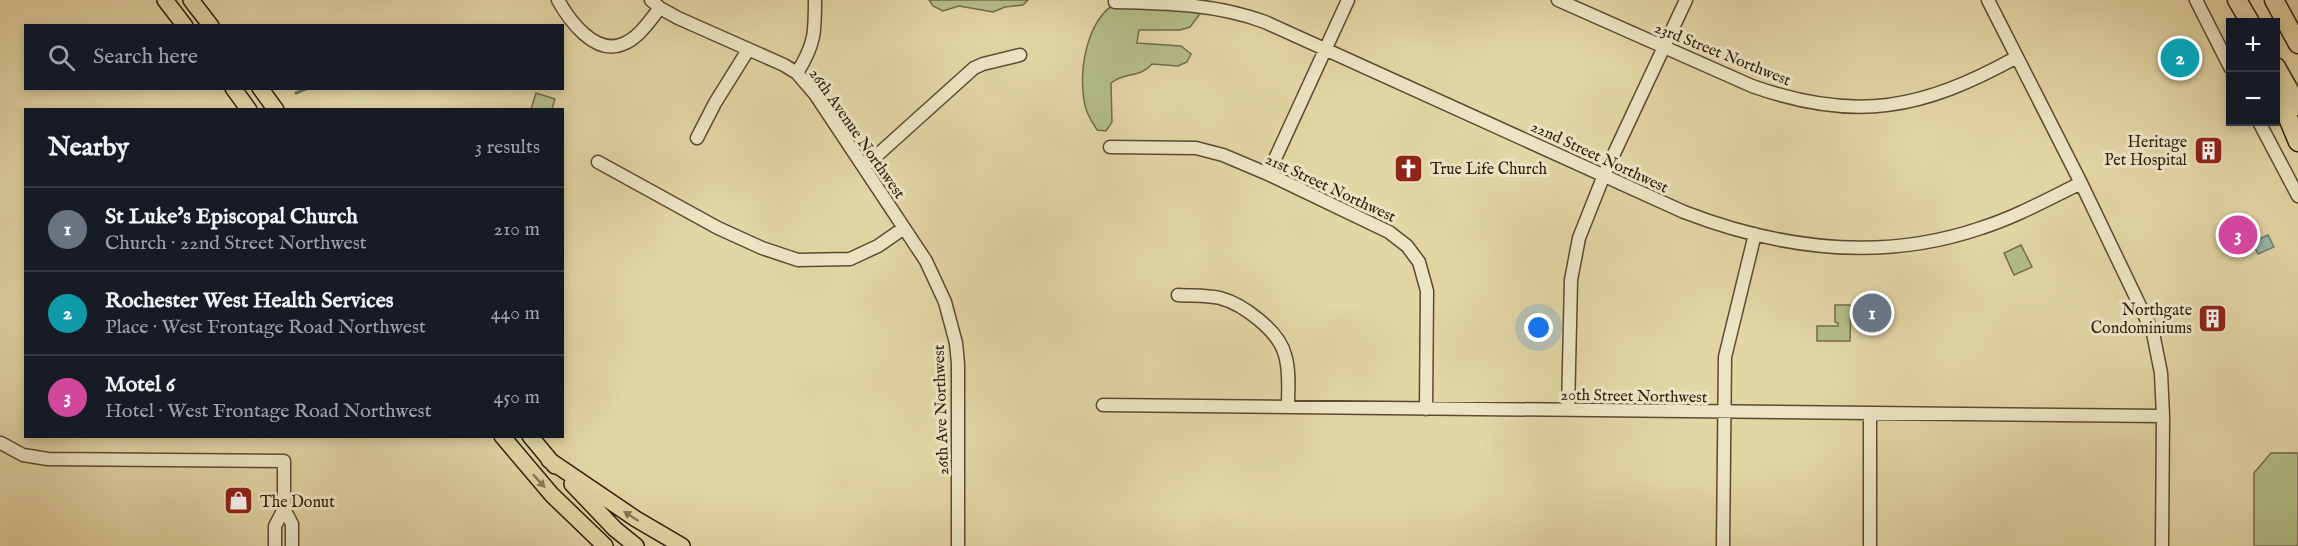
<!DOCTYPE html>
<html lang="en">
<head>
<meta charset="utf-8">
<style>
  :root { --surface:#171b24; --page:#20242c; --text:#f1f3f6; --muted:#9ea1a6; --line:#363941; --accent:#b45309 }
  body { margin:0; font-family:"IM FELL English",serif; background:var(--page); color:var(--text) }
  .controls { position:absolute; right:18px; top:18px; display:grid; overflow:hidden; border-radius:0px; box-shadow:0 3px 9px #0003 }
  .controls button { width:54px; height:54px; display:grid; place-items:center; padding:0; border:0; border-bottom:2px solid var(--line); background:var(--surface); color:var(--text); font:30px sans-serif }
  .you { position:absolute; left:1539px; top:328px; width:21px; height:21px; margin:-15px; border:4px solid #fff; border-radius:50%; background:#1a73e8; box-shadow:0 0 0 9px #1a73e833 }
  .badge { display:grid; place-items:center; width:39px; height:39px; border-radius:50%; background:var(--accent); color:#fff; font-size:20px; font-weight:700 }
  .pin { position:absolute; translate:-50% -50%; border:3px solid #fff; box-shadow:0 2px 6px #0006 }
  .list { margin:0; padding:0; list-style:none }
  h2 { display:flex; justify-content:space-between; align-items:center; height:78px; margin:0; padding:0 24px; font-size:26px }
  h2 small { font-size:20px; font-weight:400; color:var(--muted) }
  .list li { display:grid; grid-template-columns:39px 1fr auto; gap:18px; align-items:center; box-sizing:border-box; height:84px; padding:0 24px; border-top:2px solid var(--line) }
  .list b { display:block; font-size:22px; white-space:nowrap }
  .list p { margin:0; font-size:20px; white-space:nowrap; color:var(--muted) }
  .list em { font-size:20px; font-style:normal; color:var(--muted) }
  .icon { flex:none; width:33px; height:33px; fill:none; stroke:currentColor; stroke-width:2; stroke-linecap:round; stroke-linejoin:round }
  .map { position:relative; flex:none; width:2298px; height:546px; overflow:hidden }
  .search { position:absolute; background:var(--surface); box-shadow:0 3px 9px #0003; left:24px; top:24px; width:540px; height:66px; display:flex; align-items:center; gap:15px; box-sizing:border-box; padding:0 21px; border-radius:0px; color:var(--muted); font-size:22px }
  .panel { position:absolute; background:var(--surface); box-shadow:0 3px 9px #0003; left:24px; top:108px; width:540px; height:330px; border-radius:0px }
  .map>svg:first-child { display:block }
  .green { fill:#b3bd86; stroke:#726c49; stroke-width:1.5 }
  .water { fill:#96b8ac; stroke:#6d7a6c; stroke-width:1.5 }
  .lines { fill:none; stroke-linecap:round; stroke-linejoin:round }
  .stream { stroke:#6d7a6c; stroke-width:3 }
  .minor-casing { stroke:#5d4a32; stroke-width:15 }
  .major-casing { stroke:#301c0c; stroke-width:18 }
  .highway-casing { stroke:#301c0c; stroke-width:21 }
  .minor { stroke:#ede4c4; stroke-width:12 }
  .major { stroke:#e3d5a4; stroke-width:15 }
  .highway { stroke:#e3d5a4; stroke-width:18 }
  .oneway { fill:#8a7858 }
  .labels { text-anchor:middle; stroke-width:6; stroke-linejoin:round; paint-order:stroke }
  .street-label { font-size:16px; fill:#301c0c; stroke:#ede4c4 }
  .poi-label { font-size:16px; fill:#301c0c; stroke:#ede4c4; text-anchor:end }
</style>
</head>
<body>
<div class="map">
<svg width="2298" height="546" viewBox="0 0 2298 546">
  <rect width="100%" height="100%" fill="#e3d5a4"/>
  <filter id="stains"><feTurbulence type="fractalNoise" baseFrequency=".00333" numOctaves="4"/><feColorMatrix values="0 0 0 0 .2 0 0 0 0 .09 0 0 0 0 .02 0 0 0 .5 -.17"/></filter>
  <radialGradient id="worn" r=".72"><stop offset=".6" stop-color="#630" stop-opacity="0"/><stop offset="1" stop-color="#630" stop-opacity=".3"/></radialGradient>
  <!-- green -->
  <path class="green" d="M929,0H1028L1023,5L1005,7L993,12L959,6L943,11L933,6Z
    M1116,3H1197L1199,15L1190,27L1180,30H1139L1137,43L1181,46L1191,54L1187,62L1178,66L1152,64C1139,79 1125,71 1111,83L1112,122L1106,131L1097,130C1093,123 1088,116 1086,109C1077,77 1085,21 1116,3Z
    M536,93L555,99L552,109H531Z
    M2021,245L2032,267L2014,275L2004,253Z
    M1835,305H1851L1850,341H1817V326H1838V323L1835,322Z
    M2271,453H2298V546H2254V473Z"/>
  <!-- water -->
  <path class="water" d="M2268,235L2274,247L2258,254L2252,242Z"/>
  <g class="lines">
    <!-- stream -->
    <path class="stream" d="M296,93L308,88"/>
    <defs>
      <path id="minor" d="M558,0C569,20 595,56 623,44C639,38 650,20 660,8
        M651,0L660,8L678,18L784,65L797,73L815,94L926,261L945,302L956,343L958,364V546
        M1115,0V2C1167,3 1216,4 1265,22L1684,212C1780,249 1882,262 1981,228C2016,217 2048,199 2081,183
        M1558,0L1752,86C1856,123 1923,109 2017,57
        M1988,0L2081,183L2153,333L2161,373L2163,416L2162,546
        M2196,0L2230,67
        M797,73C815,44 815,33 815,0
        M2259,122L2298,196
        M697,138L715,103L748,50
        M1110,147L1196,148L1223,155L1268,174L1389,232L1407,246L1419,262L1427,291L1426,409
        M598,162L718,228L762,248L798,260L850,259L878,246L904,228
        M864,167L974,68L983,64L1020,55
        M1268,174L1348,0
        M1178,295C1191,296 1206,295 1220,298C1243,304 1279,331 1285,355C1290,371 1288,390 1288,406
        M1103,405L2163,416
        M1568,410L1571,280L1579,238L1604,175L1686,0
        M1870,413V546
        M1,443L23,455L48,459L284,461V509L275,526V546
        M284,509L292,524V546
        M1723,546L1725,357L1755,234"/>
      <path id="major" d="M165,0L185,26
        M191,0L211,26
        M233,88L249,110
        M260,88L276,110
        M502,436L552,495L605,546
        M530,436L555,466
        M549,460L636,519L682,546
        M572,484L615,529L636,546"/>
      <path id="highway" d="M2237,0L2250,22
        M2274,0L2298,44
        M2276,67L2298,106
        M2276,89L2298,142"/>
    </defs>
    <!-- minor casing -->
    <use href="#minor" class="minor-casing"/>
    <!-- major casing -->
    <use href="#major" class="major-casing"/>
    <!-- highway casing -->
    <use href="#highway" class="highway-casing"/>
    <!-- minor -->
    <use href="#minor" class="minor"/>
    <!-- major -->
    <use href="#major" class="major"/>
    <!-- highway -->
    <use href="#highway" class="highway"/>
  </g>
  <!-- one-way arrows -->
  <defs><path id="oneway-solid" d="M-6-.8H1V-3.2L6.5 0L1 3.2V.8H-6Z" transform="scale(1.5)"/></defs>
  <g class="oneway">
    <use href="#oneway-solid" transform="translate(539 481) rotate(48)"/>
    <use href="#oneway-solid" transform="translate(631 516) rotate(-147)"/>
  </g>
  <!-- icons -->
  <defs>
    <symbol id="building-square" viewBox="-11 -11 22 22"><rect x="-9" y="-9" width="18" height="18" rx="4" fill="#8f2418" stroke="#ede4c4"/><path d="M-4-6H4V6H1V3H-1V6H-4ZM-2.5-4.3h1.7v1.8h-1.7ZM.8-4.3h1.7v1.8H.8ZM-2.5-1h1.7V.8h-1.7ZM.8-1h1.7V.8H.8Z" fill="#fff"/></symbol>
    <symbol id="church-square" viewBox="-11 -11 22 22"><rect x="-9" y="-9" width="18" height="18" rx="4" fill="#8f2418" stroke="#ede4c4"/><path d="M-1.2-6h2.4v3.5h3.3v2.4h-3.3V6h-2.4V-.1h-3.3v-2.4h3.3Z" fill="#fff"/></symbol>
    <symbol id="shop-square" viewBox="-11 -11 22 22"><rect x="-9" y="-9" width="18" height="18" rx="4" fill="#8f2418" stroke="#ede4c4"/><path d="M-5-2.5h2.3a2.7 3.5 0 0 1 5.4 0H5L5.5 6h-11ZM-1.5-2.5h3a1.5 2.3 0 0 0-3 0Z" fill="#fff"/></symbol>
  </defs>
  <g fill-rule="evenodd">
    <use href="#building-square" x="2192" y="134" width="33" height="33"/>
    <use href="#church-square" x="1392" y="152" width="33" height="33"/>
    <use href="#building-square" x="2196" y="302" width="33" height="33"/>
    <use href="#shop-square" x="222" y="484" width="33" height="33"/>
  </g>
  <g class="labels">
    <!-- street labels -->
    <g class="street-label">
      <text transform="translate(1723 53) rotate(22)" y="6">23rd Street Northwest</text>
      <text transform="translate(858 133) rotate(55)" y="6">26th Avenue Northwest</text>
      <text transform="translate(1600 156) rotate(25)" y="6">22nd Street Northwest</text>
      <text transform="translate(1331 187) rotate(25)" y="6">21st Street Northwest</text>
      <text transform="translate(1634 395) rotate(1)" y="6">20th Street Northwest</text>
      <text transform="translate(940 410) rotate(-92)" y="6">26th Ave Northwest</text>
    </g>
    <!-- poi labels -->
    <g class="poi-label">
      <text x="2187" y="147">Heritage<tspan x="2187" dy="18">Pet Hospital</tspan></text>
      <text x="1430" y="174" text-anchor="start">True Life Church</text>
      <text x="2192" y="315">Northgate<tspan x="2192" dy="18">Condominiums</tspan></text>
      <text x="260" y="507" text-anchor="start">The Donut</text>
    </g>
  </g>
  <rect width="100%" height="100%" filter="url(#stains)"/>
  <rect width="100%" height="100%" fill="url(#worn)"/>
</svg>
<div class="controls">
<button>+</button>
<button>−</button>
</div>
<div class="you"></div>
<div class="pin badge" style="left:1872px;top:313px;background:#6b7280">1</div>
<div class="pin badge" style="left:2180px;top:58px;background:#0f9aa8">2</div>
<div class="pin badge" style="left:2238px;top:235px;background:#d1479c">3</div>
<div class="search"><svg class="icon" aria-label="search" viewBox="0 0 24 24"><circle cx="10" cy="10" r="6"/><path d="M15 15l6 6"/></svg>Search here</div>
<section class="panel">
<h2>Nearby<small>3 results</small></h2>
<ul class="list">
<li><span class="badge" style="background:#6b7280">1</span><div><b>St Luke's Episcopal Church</b><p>Church · 22nd Street Northwest</p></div><em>210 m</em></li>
<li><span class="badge" style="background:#0f9aa8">2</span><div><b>Rochester West Health Services</b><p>Place · West Frontage Road Northwest</p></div><em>440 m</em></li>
<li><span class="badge" style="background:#d1479c">3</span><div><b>Motel 6</b><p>Hotel · West Frontage Road Northwest</p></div><em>450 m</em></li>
</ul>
</section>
</div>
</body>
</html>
